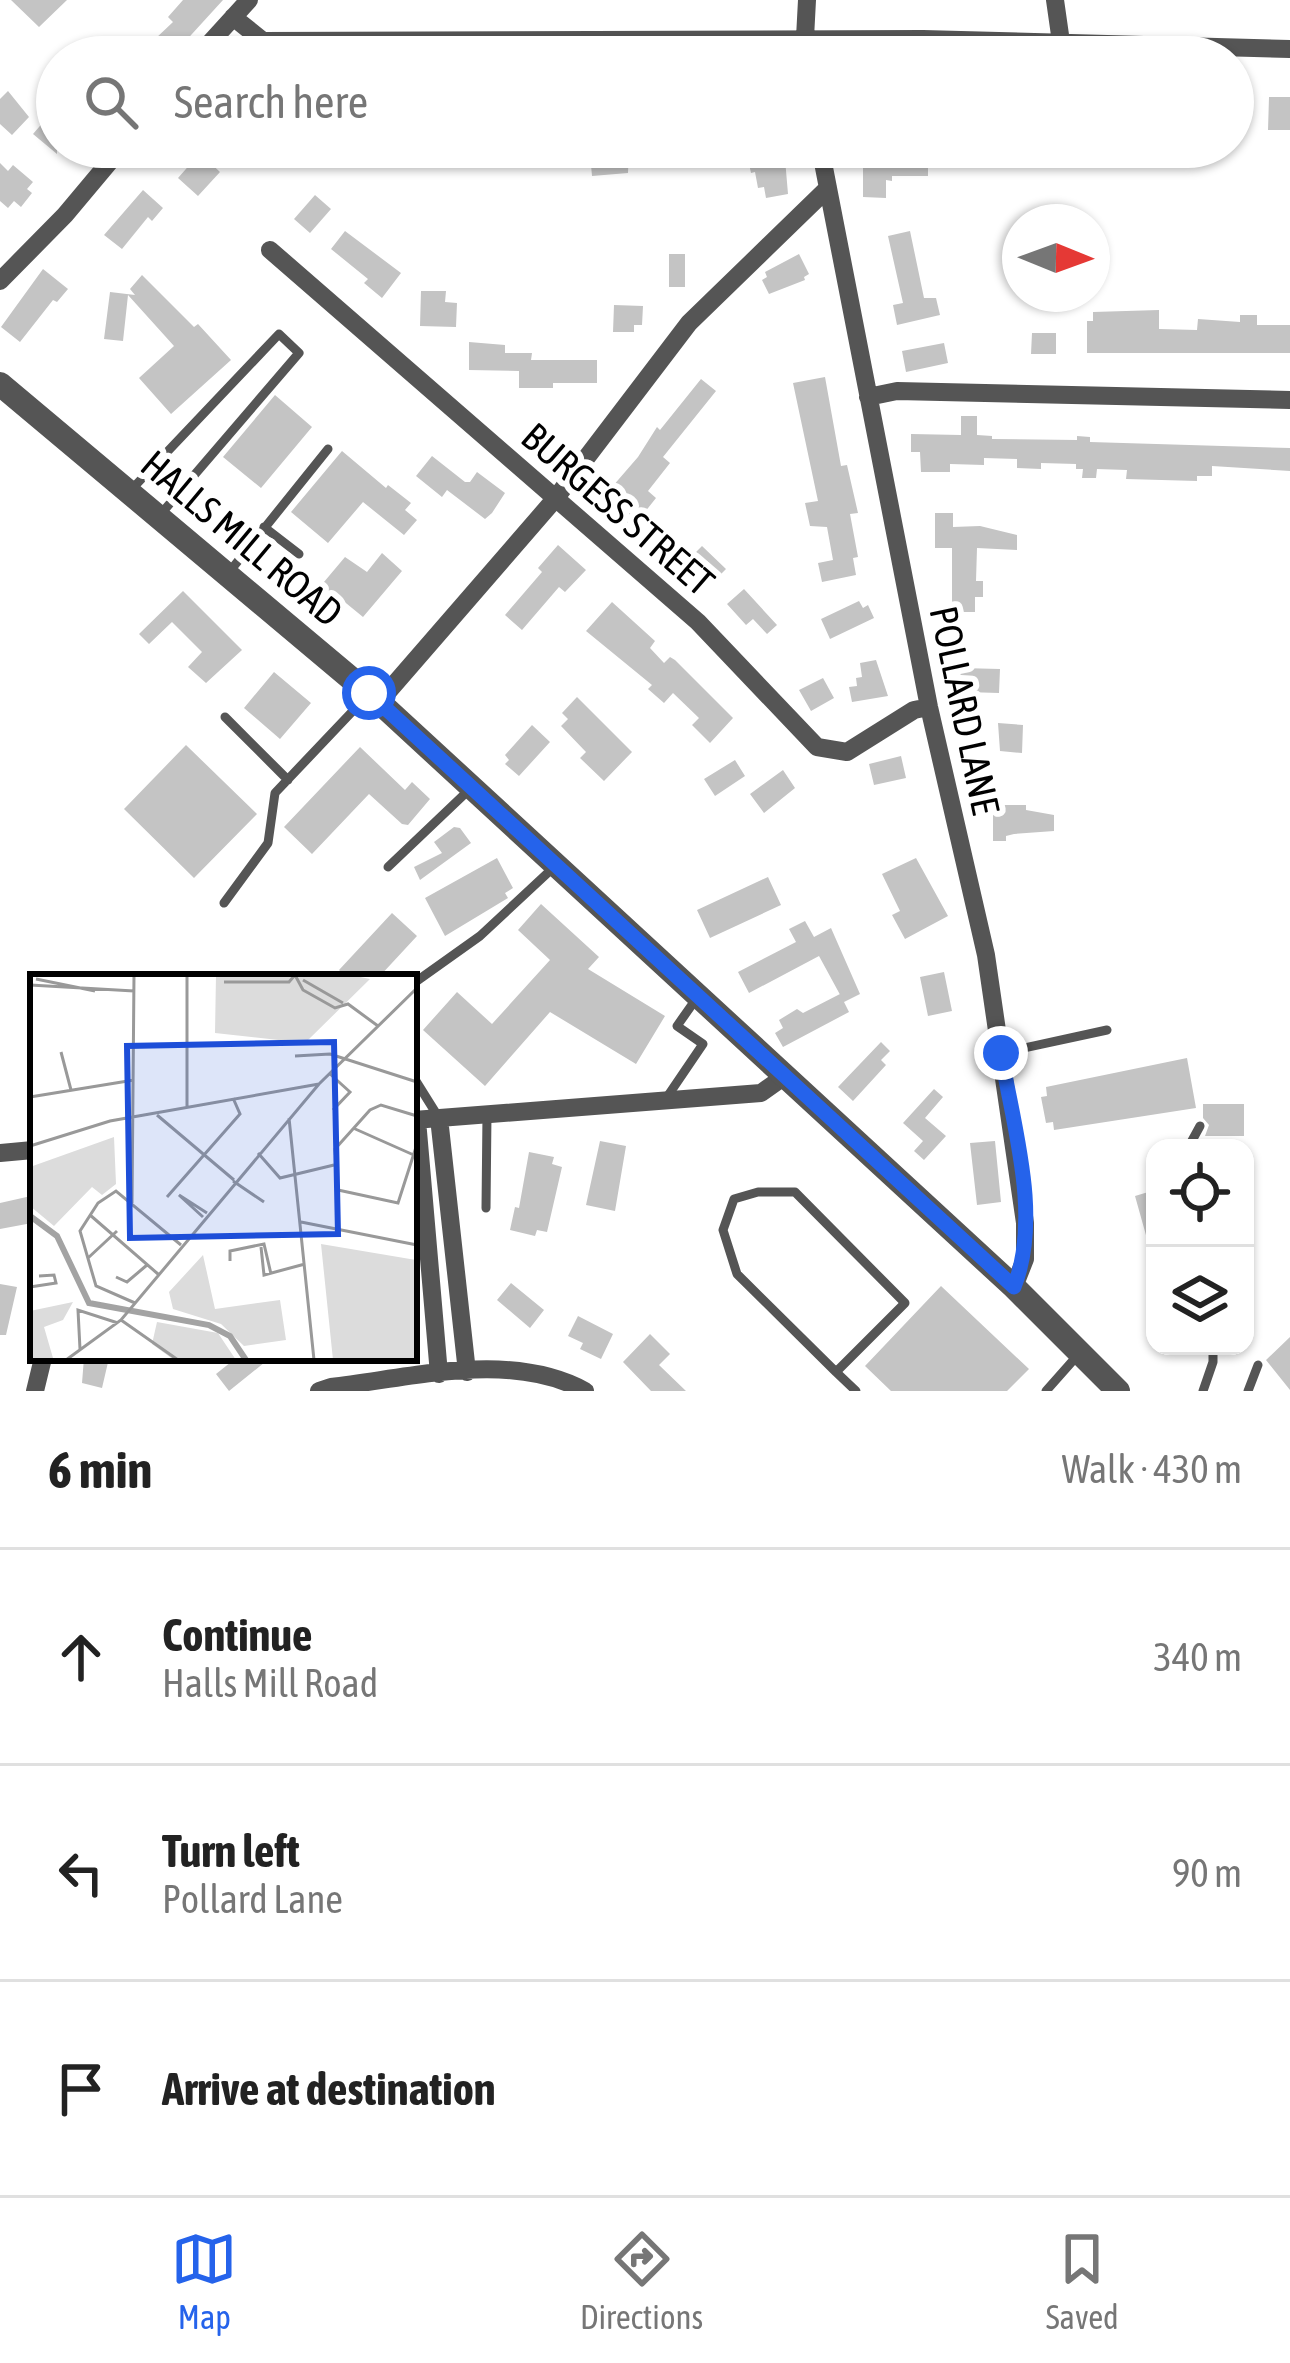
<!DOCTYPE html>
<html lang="en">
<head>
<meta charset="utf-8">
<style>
  :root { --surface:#fff; --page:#f2f2f2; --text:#222; --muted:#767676; --line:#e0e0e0; --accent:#2563eb }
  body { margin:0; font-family:"Asap Condensed",sans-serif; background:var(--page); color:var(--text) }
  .controls { position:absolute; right:36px; bottom:36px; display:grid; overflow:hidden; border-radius:24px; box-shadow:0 3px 9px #0004 }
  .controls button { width:108px; height:108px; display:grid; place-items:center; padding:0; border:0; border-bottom:3px solid var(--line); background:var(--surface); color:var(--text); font:60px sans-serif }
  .compass { position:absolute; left:1002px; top:204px; width:108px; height:108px; border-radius:50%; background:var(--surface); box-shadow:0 3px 9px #0004; rotate:91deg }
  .stop { position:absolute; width:36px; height:36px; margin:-27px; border:9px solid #2563eb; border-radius:50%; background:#fff }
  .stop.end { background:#2563eb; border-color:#fff; box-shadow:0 3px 12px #0008 }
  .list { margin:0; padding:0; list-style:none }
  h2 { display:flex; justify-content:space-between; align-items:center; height:156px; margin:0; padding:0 48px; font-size:51px }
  h2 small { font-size:39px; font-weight:400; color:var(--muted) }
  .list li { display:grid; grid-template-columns:78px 1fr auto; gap:36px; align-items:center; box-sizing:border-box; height:216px; padding:0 48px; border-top:3px solid var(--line) }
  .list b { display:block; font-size:45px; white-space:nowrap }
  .list p { margin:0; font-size:39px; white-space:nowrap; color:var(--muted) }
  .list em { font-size:39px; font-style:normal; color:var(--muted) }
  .icon { flex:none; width:66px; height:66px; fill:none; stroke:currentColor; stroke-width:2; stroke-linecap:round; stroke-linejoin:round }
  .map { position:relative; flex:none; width:1290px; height:1391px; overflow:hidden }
  .search { position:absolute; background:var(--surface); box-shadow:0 3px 9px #0004; left:36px; right:36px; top:36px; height:132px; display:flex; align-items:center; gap:30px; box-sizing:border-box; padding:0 42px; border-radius:66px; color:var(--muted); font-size:45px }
  .sheet { height:804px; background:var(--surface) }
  nav { display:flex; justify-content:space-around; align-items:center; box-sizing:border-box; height:168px; border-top:3px solid var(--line); background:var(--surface); font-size:33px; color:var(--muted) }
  nav a { display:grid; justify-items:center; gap:6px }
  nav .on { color:var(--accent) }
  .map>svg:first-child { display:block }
  .building { fill:#c4c4c4 }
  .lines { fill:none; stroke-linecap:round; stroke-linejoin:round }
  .service { stroke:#555; stroke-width:9 }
  .minor { stroke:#555; stroke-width:18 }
  .tertiary { stroke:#555; stroke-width:24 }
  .route { stroke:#2563eb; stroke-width:15 }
  .labels { text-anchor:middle; stroke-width:12; stroke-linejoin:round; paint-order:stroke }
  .street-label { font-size:39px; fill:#000; stroke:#fff }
  .inset-river { fill:none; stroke:#a3a3a3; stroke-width:6 }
  .inset-road { fill:none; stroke:#999; stroke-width:3 }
  .view { fill:#1d4ed8; fill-opacity:0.15; stroke:#1d4ed8; stroke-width:6 }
  .inset-edge { fill:none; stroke:#000; stroke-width:6 }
</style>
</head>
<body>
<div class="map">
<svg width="1290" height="1391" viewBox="0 0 1290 1391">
  <rect width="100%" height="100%" fill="#fff"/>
  <!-- building -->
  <path class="building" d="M11,0H67L39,27Z
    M183,0H223L171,57H136L173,22L168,17Z
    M8,91L29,117L12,135L0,124V99Z
    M1269,97H1290V130H1268Z
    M57,106V154L33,134Z
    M600,147H629L628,173L592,176L590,154H600Z
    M784,147L788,194L766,198L764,187L758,188L755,172L751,173L748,159L759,157L758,150Z
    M912,152H928V176H892V181L886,180V198L863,197V158H912Z
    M200,153L220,172L198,196L178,178Z
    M0,163L8,171L13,165L33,182L27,189L32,193L21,207L14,201L8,208L0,201Z
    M143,190L163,208L152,221L148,217L122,249L104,235Z
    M315,195L331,209L310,233L294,219Z
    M345,231L401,273L382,298L364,283L368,279L331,249Z
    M910,231L924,298H936L940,315L897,325L893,305L903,303L888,236Z
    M669,254H685V287H669Z
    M799,254L809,274L804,277L805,280L769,294L762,280L767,277L765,272Z
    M43,269L68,289L57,302L53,300L20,342L1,327Z
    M142,275L194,327L198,324L231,360L171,414L139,378L174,346L128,295L123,341L104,339L110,292L135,295L130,289Z
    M421,291H446L445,302L457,303L456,327L420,326Z
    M614,305L643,306L642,325H634V332H613Z
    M1159,310V329L1197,330L1198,319L1240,322V315H1257V325H1290V353H1087V321H1093V312Z
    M1032,333H1056V354H1031Z
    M469,342L505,345V353H532L531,360H597V383H553V388H519V371L469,370Z
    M944,343L948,363L906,372L902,351Z
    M825,377L841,466L847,465L858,513L850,514L858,557L853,558L856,575L822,582L818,563L833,560L827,527L810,526L805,503L818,501L793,383Z
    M701,379L716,391L663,457L670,463L648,491L656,498L633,527L599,502L638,457L657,427L660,430Z
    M275,395L312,427L261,488L223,457Z
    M961,416H977V435L992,436V439L1077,440V436L1090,437V442L1290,448V471L1212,466V476H1197V481L1126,479L1127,470L1097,469L1096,478H1082L1083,469H1076V464L1041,463V469L1017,468V459L984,458V465L950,464V472H921L920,452H911V434L961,435Z
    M342,451L386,488L388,485L411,503L405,510L417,520L404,535L363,502L328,543L291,512Z
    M432,456L465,482H470L477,472L505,493L492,513L485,519L447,490L442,497L416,476Z
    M935,513H953V527L980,526L1017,535V550L977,548L976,581H983V597H975V612H952V548H935Z
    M558,545L586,570L565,592L559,587L522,630L505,615L542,572L538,568Z
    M702,546L726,569L712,583L688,560Z
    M382,553L402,571L363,617L341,599L329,608L313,595L345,557L367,572Z
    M744,589L777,625L767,634L753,619L746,625L727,604Z
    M183,591L242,650L206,683L188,667L202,652L172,622L149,644L139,634Z
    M859,601L863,608L868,605L874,618L830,639L821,619Z
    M612,602L655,641L650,648L664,663L670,657L675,660L733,718L710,743L692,725L699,718L673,693L664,703L648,689L652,685L586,631Z
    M876,660L888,696L852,702L849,687L857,686L856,678L862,677L860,663Z
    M961,668L1000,669L999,693L966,692V683H960Z
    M274,672L311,703L280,739L244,708Z
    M823,678L834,698L811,711L799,690Z
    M577,697L632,752L604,781L580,758L586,752L561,726L568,719L562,713Z
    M998,723L1023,725L1022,753L1000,751Z
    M532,725L550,742L519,776L505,764L509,760L505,755Z
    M186,745L257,814L194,878L124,809Z
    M360,747L405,790L412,782L430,799L408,825L402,824L369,794L312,854L284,827Z
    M901,756L906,778L874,785L869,764Z
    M735,760L745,776L715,796L704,779Z
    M783,770L795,788L764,813L750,794Z
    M997,805H1026V810L1054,815V831L1014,834L1006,836V841H993V809Z
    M454,827L460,828L471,843L420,880L414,867L442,853L434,842Z
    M497,858L513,888L505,893L508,898L445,936L425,898Z
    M916,858L948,916L905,939L892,915L900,911L882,874Z
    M768,877L781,905L710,938L697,910Z
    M541,904L599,957L588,969L665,1016L636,1064L550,1012L485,1086L423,1030L457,992L492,1024L550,960L518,930Z
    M392,913L417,936L379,977H346L339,970Z
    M805,921L814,937L831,928L860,994L844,1002L819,956L749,993L738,972L796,942L789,929Z
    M944,972L952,1011L928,1016L920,977Z
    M840,994L849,1012L783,1047L775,1033L783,1028L779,1020L797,1009L803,1013Z
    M881,1042L890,1051L881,1060L886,1065L853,1101L838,1087Z
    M1187,1058L1196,1108L1054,1130L1053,1122L1046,1123L1041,1097L1047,1096L1046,1087Z
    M934,1089L943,1097L925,1118L946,1136L924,1160L914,1151L923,1141L903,1123Z
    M1203,1104H1244V1136H1205L1209,1125L1203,1118Z
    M600,1141L626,1146L615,1211L586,1205Z
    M995,1141L1001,1202L977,1205L970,1143Z
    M529,1152L554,1157L552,1164L562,1167L547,1232L537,1230L535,1236L510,1230L515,1207L519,1208Z
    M1155,1190V1253H1151L1135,1196Z
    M31,1196L32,1223L0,1229V1203Z
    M511,1283L544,1310L530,1328L497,1300Z
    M0,1284L17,1287L6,1335H0Z
    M941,1286L1029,1369L1007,1391H891L865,1366Z
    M578,1316L613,1334L601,1359L580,1349L583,1343L568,1336Z
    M650,1334L670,1354L659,1365L686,1391H651L623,1362Z
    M1290,1337V1390L1266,1360Z
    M84,1358H109L102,1388L82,1383Z
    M236,1358H270L229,1391L216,1374Z"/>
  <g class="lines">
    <!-- service -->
    <path class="service" d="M131,490L279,334L299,353L160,515
      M264,527L299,554
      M230,571L328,449
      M225,717L288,780
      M388,867L471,788
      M224,903L268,843L275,793L367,696
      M414,983L480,936L553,868
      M1001,1053L1107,1030
      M414,1078L439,1118
      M665,1100L703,1044L677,1026L696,999
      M1188,1148L1200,1126
      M758,1192H795L905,1303L836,1372L737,1274L723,1230L734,1199Z
      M486,1208L487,1114
      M836,1372L856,1391
      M1046,1391L1077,1356
      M1203,1391L1213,1362V1346
      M1248,1391L1258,1365"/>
    <!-- minor -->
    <path class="minor" d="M1055,0L1061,42
      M233,17L263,41L923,39L1290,49
      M197,57L249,0
      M804,57L807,0
      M820,147L929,707L986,955L1025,1223V1259L1014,1287
      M270,250L698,622L817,747L847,752L914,710L929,707
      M0,281L65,215L122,147
      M868,397L897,391L1290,400
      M379,702L555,499L689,323L828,188
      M439,1118L467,1372
      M414,1120L761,1093L785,1076
      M417,1120L439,1374
      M0,1153L33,1150
      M35,1391L43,1358
      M319,1391L331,1387C411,1378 511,1350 585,1391"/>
    <!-- tertiary -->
    <path class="tertiary" d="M0,384L379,702L1014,1287L1118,1391"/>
  </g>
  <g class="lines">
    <!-- route -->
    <path class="route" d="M369,693L1014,1287C1042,1216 1013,1126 1001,1053"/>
  </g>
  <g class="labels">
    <!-- street labels -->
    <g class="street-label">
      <text transform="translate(618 509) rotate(41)" y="14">BURGESS STREET</text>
      <text transform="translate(242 538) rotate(40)" y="14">HALLS MILL ROAD</text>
      <text transform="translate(965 710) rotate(78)" y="14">POLLARD LANE</text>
    </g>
  </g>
  <!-- overview -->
  <g transform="translate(30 974)">
    <rect width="387" height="387" fill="#fff"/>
    <path d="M186,1H321L340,5L275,69L185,59ZM84,163L86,210L72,221L62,213L24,252L0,232V193ZM291,270L386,286L387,386H303ZM173,281L185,335L250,326L256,366L214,372L191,350L143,335L139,318ZM43,328L33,346L14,353L23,384L0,386V337ZM127,348L188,359L206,386H144L122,370Z" fill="#dcdcdc"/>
    <path class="inset-river" d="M0,242L27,262L59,329L179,351L200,362L216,386"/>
    <path class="inset-road" d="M157,1V134M265,1L273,16L305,34L318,30L348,52M6,5L65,17M273,6L313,29M194,8H259L265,1M0,11L104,17M31,78L41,116M265,82L300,80L387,108M299,99L320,118L303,136M0,123L104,106M127,141L204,206M387,142L351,131L340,136L305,175L308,216L368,229L387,170M259,144L284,386M323,154L386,182M0,172L80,147L289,110M228,179L250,204L304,191M203,207L234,228M137,223L210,140L203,124M102,229L104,1M60,241L128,300M173,243L149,221L177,239M271,248L387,271M231,273L234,301L275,290M58,284L87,257M200,287V277L234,270L241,300M86,303L97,308L117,291M0,313L26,309L24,301L9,302M105,329L66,312L50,257L68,229L86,217L151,271M91,346L148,386M50,375L48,336L88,349M36,386L91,346L289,110L387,14"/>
    <path class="view" d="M304,68L308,260L100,264L97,72Z"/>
    <rect width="387" height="387" class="inset-edge"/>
  </g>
</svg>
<div class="controls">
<button><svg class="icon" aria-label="locate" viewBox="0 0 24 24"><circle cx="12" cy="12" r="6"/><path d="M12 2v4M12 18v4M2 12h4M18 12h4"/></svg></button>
<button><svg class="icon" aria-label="layers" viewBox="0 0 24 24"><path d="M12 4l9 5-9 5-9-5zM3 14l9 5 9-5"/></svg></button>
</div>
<svg class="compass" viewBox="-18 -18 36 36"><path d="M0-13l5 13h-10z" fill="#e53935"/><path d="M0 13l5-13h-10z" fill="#767676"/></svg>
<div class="stop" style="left:369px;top:693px"></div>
<div class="stop end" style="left:1001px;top:1053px"></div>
<div class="search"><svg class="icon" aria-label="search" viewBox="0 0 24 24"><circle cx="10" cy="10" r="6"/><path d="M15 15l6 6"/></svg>Search here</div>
</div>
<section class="sheet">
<h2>6 min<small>Walk · 430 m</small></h2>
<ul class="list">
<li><svg class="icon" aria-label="ahead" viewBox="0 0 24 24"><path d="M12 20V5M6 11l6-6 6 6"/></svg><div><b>Continue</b><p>Halls Mill Road</p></div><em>340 m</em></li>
<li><svg class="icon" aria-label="left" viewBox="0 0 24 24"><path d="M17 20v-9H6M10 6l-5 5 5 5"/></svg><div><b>Turn left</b><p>Pollard Lane</p></div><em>90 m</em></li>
<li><svg class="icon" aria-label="arrive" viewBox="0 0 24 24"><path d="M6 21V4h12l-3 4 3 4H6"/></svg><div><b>Arrive at destination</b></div></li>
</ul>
</section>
<nav>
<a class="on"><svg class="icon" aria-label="map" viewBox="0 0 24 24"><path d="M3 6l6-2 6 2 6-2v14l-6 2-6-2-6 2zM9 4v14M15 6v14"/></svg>Map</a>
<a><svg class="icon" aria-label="directions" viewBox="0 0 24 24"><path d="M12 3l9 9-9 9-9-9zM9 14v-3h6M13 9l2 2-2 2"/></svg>Directions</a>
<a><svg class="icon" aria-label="saved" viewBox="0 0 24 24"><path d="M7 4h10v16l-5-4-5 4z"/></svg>Saved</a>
</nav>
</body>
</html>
